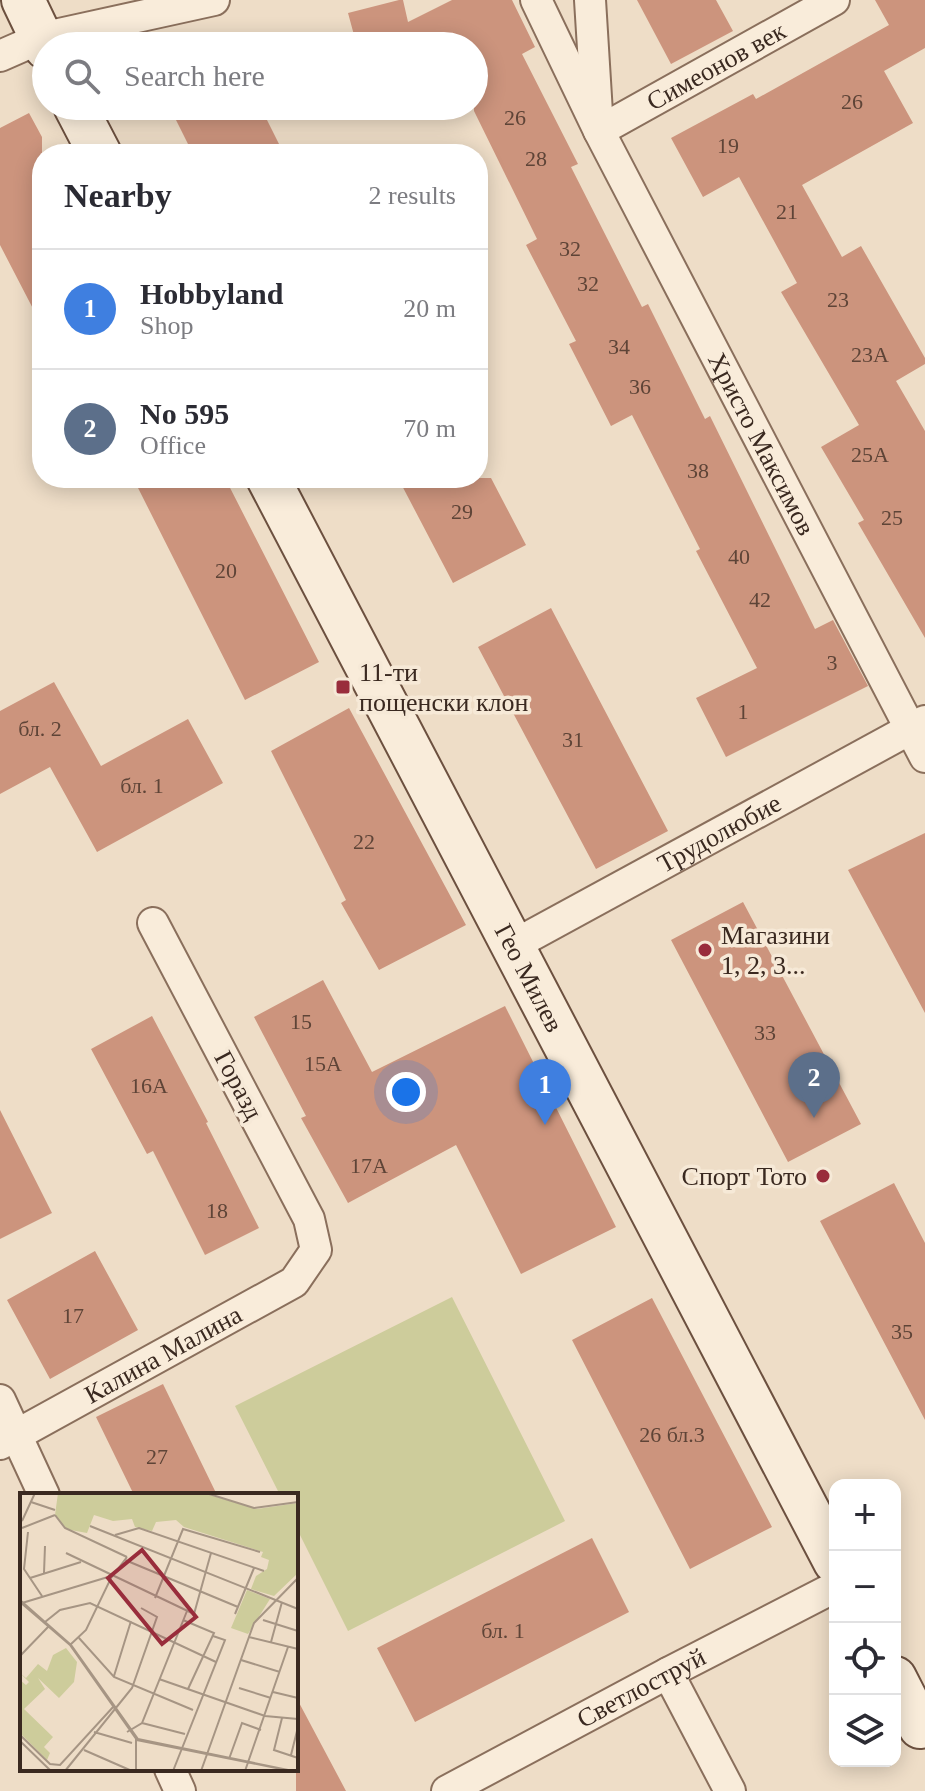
<!DOCTYPE html>
<html lang="en">
<head>
<meta charset="utf-8">
<style>
  :root { --surface:#fff; --page:#f7f7f7; --text:#2b2b33; --muted:#7c7c81; --line:#e1e1e2; --accent:#992d3c }
  body { margin:0; font-family:"Times New Roman",serif; background:var(--page); color:var(--text) }
  .controls { position:absolute; right:24px; bottom:24px; display:grid; overflow:hidden; border-radius:16px; box-shadow:0 4px 20px #0003 }
  .controls button { width:72px; height:72px; display:grid; place-items:center; padding:0; border:0; border-bottom:2px solid var(--line); background:var(--surface); color:var(--text); font:40px sans-serif }
  .you { position:absolute; left:406px; top:1092px; width:28px; height:28px; margin:-20px; border:6px solid #fff; border-radius:50%; background:#1a73e8; box-shadow:0 0 0 12px #1a73e833 }
  .badge { display:grid; place-items:center; width:52px; height:52px; border-radius:50%; background:var(--accent); color:#fff; font-size:26px; font-weight:700 }
  .pin { position:absolute; translate:-50% -66px; filter:drop-shadow(0 2px 4px #0008) }
  .pin::after { content:''; position:absolute; top:42px; width:28px; height:24px; background:inherit; clip-path:polygon(0 0,100% 0,50% 100%) }
  .list { margin:0; padding:0; list-style:none }
  h2 { display:flex; justify-content:space-between; align-items:center; height:104px; margin:0; padding:0 32px; font-size:34px }
  h2 small { font-size:26px; font-weight:400; color:var(--muted) }
  .list li { display:grid; grid-template-columns:52px 1fr auto; gap:24px; align-items:center; box-sizing:border-box; height:120px; padding:0 32px; border-top:2px solid var(--line) }
  .list b { display:block; font-size:30px; white-space:nowrap }
  .list p { margin:0; font-size:26px; white-space:nowrap; color:var(--muted) }
  .list em { font-size:26px; font-style:normal; color:var(--muted) }
  .icon { flex:none; width:44px; height:44px; fill:none; stroke:currentColor; stroke-width:2; stroke-linecap:round; stroke-linejoin:round }
  .map { position:relative; flex:none; width:925px; height:1791px; overflow:hidden }
  .search { position:absolute; background:var(--surface); box-shadow:0 4px 20px #0003; left:32px; top:32px; width:456px; height:88px; display:flex; align-items:center; gap:20px; box-sizing:border-box; padding:0 28px; border-radius:44px; color:var(--muted); font-size:30px }
  .panel { position:absolute; background:var(--surface); box-shadow:0 4px 20px #0003; left:32px; top:144px; width:456px; height:344px; border-radius:32px }
  .map>svg:first-child { display:block }
  .green { fill:#cdcc9b }
  .building { fill:#cc947d }
  .lines { fill:none; stroke-linecap:round; stroke-linejoin:round }
  .street-casing { stroke:#8a6f5c; stroke-width:34 }
  .secondary-casing { stroke:#6c503f; stroke-width:46 }
  .street { stroke:#f9ecda; stroke-width:30 }
  .secondary { stroke:#f9ecda; stroke-width:42 }
  .poi-dot { fill:#992d3c; stroke:#f6e9d7; stroke-width:3 }
  .labels { text-anchor:middle; stroke-width:7; stroke-linejoin:round; paint-order:stroke }
  .number-label { font-size:22px; fill:#5e4437 }
  .street-label { font-size:26px; fill:#3a2920; stroke:#f6e9d7 }
  .poi-label { font-size:26px; fill:#3a2920; stroke:#f6e9d7; text-anchor:start }
  .inset-road { fill:none; stroke:#a69584; stroke-width:2 }
  .view { fill:#992d3c; fill-opacity:0.15; stroke:#992d3c; stroke-width:4 }
  .inset-edge { fill:none; stroke:#3a2920; stroke-width:4 }
</style>
</head>
<body>
<div class="map">
<svg width="925" height="1791" viewBox="0 0 925 1791">
  <rect width="100%" height="100%" fill="#eeddc7"/>
  <!-- green -->
  <path class="green" d="M452,1297L565,1521L348,1631L296,1527V1495H280L235,1406Z"/>
  <!-- building -->
  <path class="building" d="M399,0H403L408,22L452,0H512L535,47L522,54L578,164L571,167L642,307L648,304L705,419L710,416L815,629L833,620L868,686L726,757L696,698L757,668L696,551L700,549L632,415L611,426L569,344L576,341L526,245L537,239L474,111V46H357L348,13Z
    M637,0H716L733,31L671,64Z
    M875,0H925V48L884,71L913,123L802,185L842,257L861,246L925,358V364L896,381L925,431V638L858,523L864,520L821,447L859,425L781,292L797,283L739,177L703,197L671,138L753,94L756,99L889,25Z
    M169,106H260L284,154H193Z
    M29,113L42,137V326L0,245V128Z
    M133,478H225L319,662L245,700Z
    M398,478H491L526,545L453,583Z
    M551,608L668,831L596,869L478,647Z
    M54,682L101,766L188,719L223,783L97,852L50,767L0,794V711Z
    M349,708L466,925L379,970L341,903L346,900L271,751Z
    M925,833V1013L848,870Z
    M743,902L861,1124L788,1162L671,940Z
    M323,980L372,1072L505,1006L616,1227L521,1274L456,1145L348,1203L301,1118L306,1116L254,1017Z
    M152,1016L208,1122L206,1123L259,1228L205,1255L153,1151L147,1154L91,1049Z
    M0,1110L52,1213L0,1239Z
    M894,1183L925,1243V1420L820,1221Z
    M95,1251L138,1330L50,1379L7,1300Z
    M652,1298L772,1527L690,1569L572,1340Z
    M163,1384L217,1495H134L96,1417Z
    M592,1538L629,1612L415,1722L377,1648Z
    M296,1697L346,1791H296Z"/>
  <g class="lines">
    <defs>
      <g id="street">
        <path id="s1" d="M536,0L599,131L925,757"/>
        <path d="M590,0L597,113"/>
        <path d="M0,56L41,38L214,0"/>
        <path id="s2" d="M599,131L834,0"/>
        <path id="s3" d="M512,946L925,721"/>
        <path d="M0,1400L44,1495"/>
        <path id="s4" d="M0,1444L294,1282L316,1250L309,1219L153,923"/>
        <path d="M668,1673L730,1791"/>
        <path d="M170,1769L180,1791"/>
        <path id="s5" d="M447,1791L668,1673L835,1587"/>
      </g>
      <g id="secondary">
        <path d="M23,0L46,48"/>
        <path d="M75,106L100,154"/>
        <path id="s6" d="M268,478L835,1562"/>
        <path d="M895,1678L920,1727"/>
      </g>
    </defs>
    <!-- street casing -->
    <use href="#street" class="street-casing"/>
    <!-- secondary casing -->
    <use href="#secondary" class="secondary-casing"/>
    <!-- street -->
    <use href="#street" class="street"/>
    <!-- secondary -->
    <use href="#secondary" class="secondary"/>
  </g>
  <!-- markers -->
  <g class="poi-dot">
    <rect x="335" y="679" width="16" height="16" rx="4"/>
    <circle cx="705" cy="950" r="8"/>
    <circle cx="823" cy="1176" r="8"/>
  </g>
  <g class="labels">
    <!-- number labels -->
    <g class="number-label">
      <text x="852" y="109">26</text>
      <text x="515" y="125">26</text>
      <text x="728" y="153">19</text>
      <text x="536" y="166">28</text>
      <text x="787" y="219">21</text>
      <text x="570" y="256">32</text>
      <text x="588" y="291">32</text>
      <text x="838" y="307">23</text>
      <text x="619" y="354">34</text>
      <text x="870" y="362">23А</text>
      <text x="640" y="394">36</text>
      <text x="870" y="462">25А</text>
      <text x="698" y="478">38</text>
      <text x="462" y="519">29</text>
      <text x="892" y="525">25</text>
      <text x="739" y="564">40</text>
      <text x="226" y="578">20</text>
      <text x="760" y="607">42</text>
      <text x="832" y="670">3</text>
      <text x="743" y="719">1</text>
      <text x="40" y="736">бл. 2</text>
      <text x="573" y="747">31</text>
      <text x="142" y="793">бл. 1</text>
      <text x="364" y="849">22</text>
      <text x="301" y="1029">15</text>
      <text x="765" y="1040">33</text>
      <text x="323" y="1071">15А</text>
      <text x="149" y="1093">16А</text>
      <text x="369" y="1173">17А</text>
      <text x="217" y="1218">18</text>
      <text x="73" y="1323">17</text>
      <text x="902" y="1339">35</text>
      <text x="672" y="1442">26 бл.3</text>
      <text x="157" y="1464">27</text>
      <text x="503" y="1638">бл. 1</text>
    </g>
    <!-- street labels -->
    <g class="street-label">
      <text dy="9" stroke="none"><textPath href="#s2" startOffset="134">Симеонов век</textPath></text>
      <text dy="9" stroke="none"><textPath href="#s1" startOffset="498">Христо Максимов</textPath></text>
      <text dy="9" stroke="none"><textPath href="#s3" startOffset="236">Трудолюбие</textPath></text>
      <text dy="9" stroke="none"><textPath href="#s6" startOffset="564">Гео Милев</textPath></text>
      <text transform="translate(239 1085) rotate(62)" y="9">Горазд</text>
      <text dy="9" stroke="none"><textPath href="#s4" startOffset="186">Калина Малина</textPath></text>
      <text dy="9" stroke="none"><textPath href="#s5" startOffset="220">Светлоструй</textPath></text>
    </g>
    <!-- poi labels -->
    <g class="poi-label">
      <text x="359" y="681">11-ти<tspan x="359" dy="30">пощенски клон</tspan></text>
      <text x="721" y="944">Магазини<tspan x="721" dy="30">1, 2, 3...</tspan></text>
      <text x="807" y="1185" text-anchor="end">Спорт Тото</text>
    </g>
  </g>
  <!-- overview -->
  <g transform="translate(20 1493)">
    <rect width="278" height="278" fill="#eeddc7"/>
    <path d="M38,0H183L237,16L278,10V80L254,103L231,96L236,83L247,76L249,67L241,64L243,59L164,34L156,27L136,29L132,38L115,34L112,26L93,28L74,22L67,40L45,36L35,22ZM227,97L250,106L228,141L211,135ZM46,155L57,169L54,189L39,205L18,185L25,196L4,216L33,244L24,254L30,260L27,267L0,240V187L6,192L9,189L0,180L6,185L18,171L27,178L33,162Z" fill="#cdcc9b"/>
    <path class="inset-road" d="M186,0L234,15L278,9M11,9L35,17M35,22L45,35L107,64M2,28L15,0M70,33L278,116M2,35L35,22M8,39L4,76L22,103M95,42L119,35L244,78M46,60L174,121L191,60M105,67L218,114M24,80L25,53M10,85L61,69M135,105L163,36L240,59M0,107L51,152L118,246L273,278M0,109L50,152L117,247L271,278M2,110L88,84M215,121L234,75M163,127L194,140L168,196M243,127L278,138M25,129L40,117L70,110L196,169M229,144L278,156M59,145L94,184L173,217M251,149L262,109M50,152L66,137L91,85L107,64M0,163L28,134M221,167L260,179M94,183L111,128M139,186L245,223L278,226M219,195L251,205M253,199L278,205M262,225L254,257L278,265M122,230L165,241M74,239L112,250M107,239L122,230L167,118M0,242L30,271L40,272L94,213M0,248L31,278M64,257L112,278M271,262L278,234M209,266L222,230L241,237M45,278L112,195L137,124L121,115M116,278V244M153,278L205,147L193,143M181,278L234,130L278,85M225,278L268,154"/>
    <path class="view" d="M122,57L176,124L142,151L88,85Z"/>
    <rect width="278" height="278" class="inset-edge"/>
  </g>
</svg>
<div class="controls">
<button>+</button>
<button>−</button>
<button><svg class="icon" aria-label="locate" viewBox="0 0 24 24"><circle cx="12" cy="12" r="6"/><path d="M12 2v4M12 18v4M2 12h4M18 12h4"/></svg></button>
<button><svg class="icon" aria-label="layers" viewBox="0 0 24 24"><path d="M12 4l9 5-9 5-9-5zM3 14l9 5 9-5"/></svg></button>
</div>
<div class="you"></div>
<div class="pin badge" style="left:545px;top:1125px;background:#3f7fe0">1</div>
<div class="pin badge" style="left:814px;top:1118px;background:#5c6f8a">2</div>
<div class="search"><svg class="icon" aria-label="search" viewBox="0 0 24 24"><circle cx="10" cy="10" r="6"/><path d="M15 15l6 6"/></svg>Search here</div>
<section class="panel">
<h2>Nearby<small>2 results</small></h2>
<ul class="list">
<li><span class="badge" style="background:#3f7fe0">1</span><div><b>Hobbyland</b><p>Shop</p></div><em>20 m</em></li>
<li><span class="badge" style="background:#5c6f8a">2</span><div><b>No 595</b><p>Office</p></div><em>70 m</em></li>
</ul>
</section>
</div>
</body>
</html>
